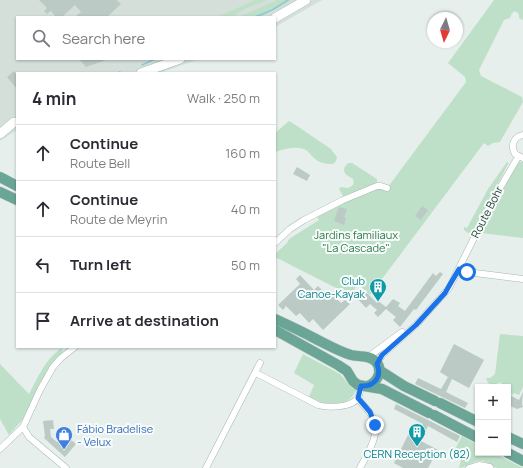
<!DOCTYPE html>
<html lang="en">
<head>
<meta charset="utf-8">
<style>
  :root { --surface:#fff; --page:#f2f2f3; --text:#2b2b33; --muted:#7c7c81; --line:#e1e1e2 }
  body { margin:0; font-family:Manrope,sans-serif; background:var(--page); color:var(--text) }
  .controls { position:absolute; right:12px; bottom:12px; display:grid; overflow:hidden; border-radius:0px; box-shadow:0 1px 3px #0004 }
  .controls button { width:36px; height:36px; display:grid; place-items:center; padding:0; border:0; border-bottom:1px solid var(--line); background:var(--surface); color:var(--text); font:20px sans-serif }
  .compass { position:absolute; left:427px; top:12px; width:36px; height:36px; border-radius:50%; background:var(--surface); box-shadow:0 1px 3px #0004; rotate:185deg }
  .stop { position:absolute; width:12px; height:12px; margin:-9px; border:3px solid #1a73e8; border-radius:50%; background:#fff }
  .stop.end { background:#1a73e8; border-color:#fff; box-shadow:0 1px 4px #0008 }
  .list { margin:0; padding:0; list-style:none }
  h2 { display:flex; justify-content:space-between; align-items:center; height:52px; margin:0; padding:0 16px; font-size:17px }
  h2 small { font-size:13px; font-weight:400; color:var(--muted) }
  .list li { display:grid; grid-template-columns:26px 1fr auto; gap:12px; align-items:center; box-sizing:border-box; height:56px; padding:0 16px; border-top:1px solid var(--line) }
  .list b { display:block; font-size:15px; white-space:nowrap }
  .list p { margin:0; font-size:13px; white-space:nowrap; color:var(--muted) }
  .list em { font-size:13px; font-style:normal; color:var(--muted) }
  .icon { flex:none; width:22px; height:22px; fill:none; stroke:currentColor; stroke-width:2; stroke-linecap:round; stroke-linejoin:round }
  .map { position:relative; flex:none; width:523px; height:468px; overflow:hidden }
  .search { position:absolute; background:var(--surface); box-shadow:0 1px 3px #0004; left:16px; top:16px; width:260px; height:44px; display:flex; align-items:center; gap:10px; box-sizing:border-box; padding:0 14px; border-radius:0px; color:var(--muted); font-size:15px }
  .panel { position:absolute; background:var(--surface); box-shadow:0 1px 3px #0004; left:16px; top:72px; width:260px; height:276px; border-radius:0px }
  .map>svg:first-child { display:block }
  .built { fill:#d4dfda }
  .green { fill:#bfe0c8 }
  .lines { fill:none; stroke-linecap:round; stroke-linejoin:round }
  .stream { stroke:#8ec9d4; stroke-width:1.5 }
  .building { fill:#bbcac4 }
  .street-casing { stroke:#a8b8b2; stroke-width:7 }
  .secondary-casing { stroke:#a4bbb3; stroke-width:10 }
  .primary-casing { stroke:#c2cac8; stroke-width:11 }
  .street { stroke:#fff; stroke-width:6 }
  .secondary { stroke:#fff; stroke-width:9 }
  .primary { stroke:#6aa596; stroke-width:10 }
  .route { stroke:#1a73e8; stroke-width:5 }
  .labels { text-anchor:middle; stroke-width:4; stroke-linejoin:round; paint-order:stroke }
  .street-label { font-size:11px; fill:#24423a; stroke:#f7fbf9 }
  .park-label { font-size:11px; fill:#2d7a4b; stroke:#f7fbf9 }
  .culture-label { font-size:11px; fill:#0d838f; stroke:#f7fbf9; text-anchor:end }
  .shop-label { font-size:11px; fill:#366cbe; stroke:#f7fbf9; text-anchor:start }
</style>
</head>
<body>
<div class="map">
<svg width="523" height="468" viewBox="0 0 523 468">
  <rect width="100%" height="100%" fill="#e6efeb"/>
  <!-- built -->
  <path class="built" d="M0,0H322L275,27V17H17V59H199L160,73H17V130L0,141Z"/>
  <!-- green -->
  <path class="green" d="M255,0H267L245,9L232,17H217Z
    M277,0H292L261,17H239Z
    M494,0H523V20L519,18V14L515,11L512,13L510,18L504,20L479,70L481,76L522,97L523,102L500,142L493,143L488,146L484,143L370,295L358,284L350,295L275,257V254L287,243L289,239L319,220L316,216L337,204L380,187L385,191L466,82L465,77L448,63Z
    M289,121L291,122L331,149L337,157L336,161L333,164C324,164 319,163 313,157C311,155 308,151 306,150C297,145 284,149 275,152V133Z
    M507,162L509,163L508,164L476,227L472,233H468L464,230V227L467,228L488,189Z
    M519,162H523V238L481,233L516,165Z
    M348,163H352L377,179V184L343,196L339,189L341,187L348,188C352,186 355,185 353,179C348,175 344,176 344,168Z
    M500,334L523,336V387L519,395L514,393L512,395L508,392V387H502L501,382L493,385L488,383L486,378H490L495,374Z
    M60,349H62L63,352L51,366L23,419L9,435L0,419V364L29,394C37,379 45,360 60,349Z
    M303,354L340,374L351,387L356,390C352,404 333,407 320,403C316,401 313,399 309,397L314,385L294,373Z
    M462,436L478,445V453H494L523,468C515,468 505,468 497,468C491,466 487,461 480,461C472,461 466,468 459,468L461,460L452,455Z"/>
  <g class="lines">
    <!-- stream -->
    <path class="stream" d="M255,17L272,10L288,0
      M142,65L155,59
      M117,73L120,72"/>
  </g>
  <!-- building -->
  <path class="building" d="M39,0H117L121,4L107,17H75L81,12L75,5L62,17H56L51,11L47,14L44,11L47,8Z
    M79,59H105L106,60L86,67Z
    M14,71L17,74V89L7,77Z
    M297,167L310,175L307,181L293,174Z
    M422,206L428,210L421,220L415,216Z
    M339,207L347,209L344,217L346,218L344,225L334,221Z
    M440,272L443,274L416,310L414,309L400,327L393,320L396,317L386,309L378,317L374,313L377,310L370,304L366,308L355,296L364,290L377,303L378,301L386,307L393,299L400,303L398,306L405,311L433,273L436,276Z
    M300,275L314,290L318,286L328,296L331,293L341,303L345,300L350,304L323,330L313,319L309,323L300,313L296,316L286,306L283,310L278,305L300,284L296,279Z
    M454,344L484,360L469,388L452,379L446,392L468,403L465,408L415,384L418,378L441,389L448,377L440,372Z
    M523,392L522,404L523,407L517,409L508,405V394L519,400Z
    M396,404L460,436L457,442L428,426L421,441L438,450L428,468H403L394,463L408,435L416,439L423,424L394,409Z
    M53,420L54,429H50L51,437L57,442L64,434L76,444L65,457L44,438L45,436L43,421Z"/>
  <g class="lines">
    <defs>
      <path id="street" d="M523,135C514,137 510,145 515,154L523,158
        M275,243L290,229L304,220L343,200L377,186H381L387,188
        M459,269L467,272L523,279
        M368,357L402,332
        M377,364L382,355L416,325L449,288L493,200L518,157
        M256,373L318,405C327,408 351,408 358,398C360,395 360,389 361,386
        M358,398C361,404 366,407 370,413C383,431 369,451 360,468
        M23,427L29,437L66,468
        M0,449L23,427L40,390L53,367L61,358L75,347
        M206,468L260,363
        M469,468L479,465L490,467"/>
      <path id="secondary" d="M275,18L306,0
        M141,73L180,59
        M0,134L14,122"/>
      <path id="primary" d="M0,177L17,186
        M0,192L17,200
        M275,319C288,325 301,331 314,338C326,344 338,351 351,355C359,357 369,355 375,361C384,369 378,382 368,386
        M275,330L338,365L347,371L353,381L358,385L382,389L429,413
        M379,370L404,386L435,401
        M440,403L478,422
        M434,415L478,438
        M508,437L523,444
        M508,453L523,461"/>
    </defs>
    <!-- street casing -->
    <use href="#street" class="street-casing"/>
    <!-- secondary casing -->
    <use href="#secondary" class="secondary-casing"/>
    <!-- primary casing -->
    <use href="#primary" class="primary-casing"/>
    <!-- street -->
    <use href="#street" class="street"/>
    <!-- secondary -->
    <use href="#secondary" class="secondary"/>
    <!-- primary -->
    <use href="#primary" class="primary"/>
  </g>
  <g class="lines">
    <!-- route -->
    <path class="route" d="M375,425L370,412L358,398L361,386C375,387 382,376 377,364L382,355L416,325L445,293L459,269L467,272"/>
  </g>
  <!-- icons -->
  <defs>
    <symbol id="building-pin" viewBox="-11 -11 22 30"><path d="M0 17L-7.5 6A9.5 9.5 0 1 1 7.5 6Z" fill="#0f9aa8" stroke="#f7fbf9"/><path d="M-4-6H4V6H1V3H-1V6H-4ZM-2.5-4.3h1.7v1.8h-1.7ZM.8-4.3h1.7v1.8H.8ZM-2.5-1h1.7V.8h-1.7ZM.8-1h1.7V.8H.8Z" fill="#fff"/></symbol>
    <symbol id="shop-pin" viewBox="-11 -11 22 30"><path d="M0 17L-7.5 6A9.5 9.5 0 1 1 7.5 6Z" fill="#3f7fe0" stroke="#f7fbf9"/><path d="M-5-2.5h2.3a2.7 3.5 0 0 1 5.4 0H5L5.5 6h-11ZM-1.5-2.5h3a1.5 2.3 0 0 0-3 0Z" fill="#fff"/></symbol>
  </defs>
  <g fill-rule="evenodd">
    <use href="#building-pin" x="368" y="277" width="20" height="27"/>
    <use href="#building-pin" x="407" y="422" width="20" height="27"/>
    <use href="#shop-pin" x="54" y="425" width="20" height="27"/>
  </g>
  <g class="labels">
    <!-- street labels -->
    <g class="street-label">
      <text transform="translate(487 212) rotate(-63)" y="4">Route Bohr</text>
    </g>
    <!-- park labels -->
    <g class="park-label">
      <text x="356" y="239">Jardins familiaux<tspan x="356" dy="13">"La Cascade"</tspan></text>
    </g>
    <!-- culture labels -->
    <g class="culture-label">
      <text x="365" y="285">Club<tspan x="365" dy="13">Canoe-Kayak</tspan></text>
      <text x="417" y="458" text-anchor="middle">CERN Reception (82)</text>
    </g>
    <!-- shop labels -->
    <g class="shop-label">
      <text x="77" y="433">Fábio Bradelise<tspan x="77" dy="13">- Velux</tspan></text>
    </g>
  </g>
</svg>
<div class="controls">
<button>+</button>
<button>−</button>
</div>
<svg class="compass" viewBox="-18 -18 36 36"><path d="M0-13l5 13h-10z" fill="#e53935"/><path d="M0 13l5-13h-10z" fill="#7c7c81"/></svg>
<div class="stop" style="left:467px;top:272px"></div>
<div class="stop end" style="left:375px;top:425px"></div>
<div class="search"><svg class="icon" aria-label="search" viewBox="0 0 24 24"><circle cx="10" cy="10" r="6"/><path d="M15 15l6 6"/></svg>Search here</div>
<section class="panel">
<h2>4 min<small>Walk · 250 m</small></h2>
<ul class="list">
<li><svg class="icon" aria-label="ahead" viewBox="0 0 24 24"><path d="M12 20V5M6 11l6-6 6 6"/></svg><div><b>Continue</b><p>Route Bell</p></div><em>160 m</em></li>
<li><svg class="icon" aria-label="ahead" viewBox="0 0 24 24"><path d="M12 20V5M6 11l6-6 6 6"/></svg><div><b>Continue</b><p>Route de Meyrin</p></div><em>40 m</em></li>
<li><svg class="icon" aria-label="left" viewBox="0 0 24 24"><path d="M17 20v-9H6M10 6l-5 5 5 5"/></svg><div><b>Turn left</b></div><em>50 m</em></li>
<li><svg class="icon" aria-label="arrive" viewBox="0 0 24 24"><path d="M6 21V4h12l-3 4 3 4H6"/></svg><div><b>Arrive at destination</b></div></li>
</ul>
</section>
</div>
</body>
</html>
